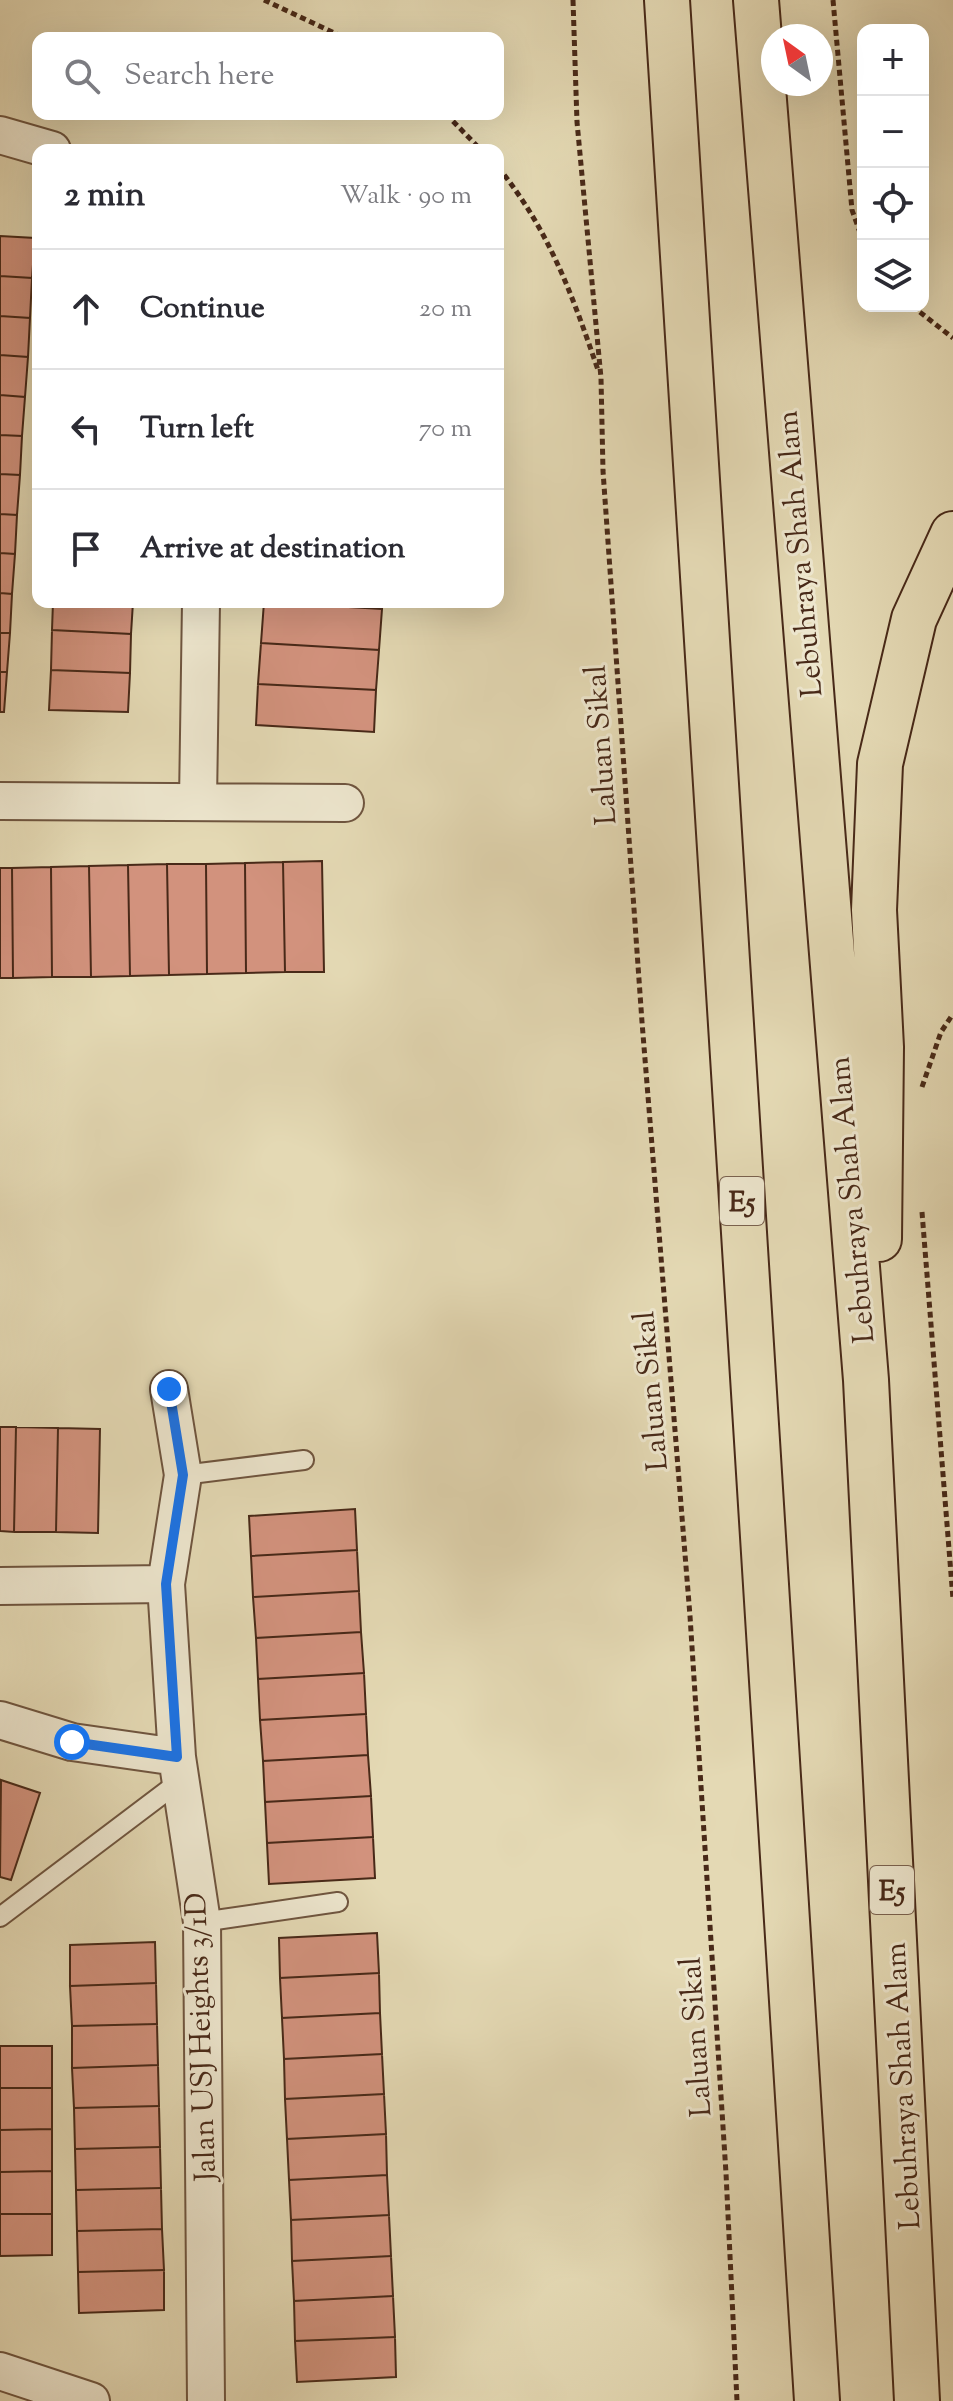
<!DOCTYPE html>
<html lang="en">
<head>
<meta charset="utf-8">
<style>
  :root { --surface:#fff; --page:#f2f2f3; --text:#2b2b33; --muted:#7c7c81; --line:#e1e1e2 }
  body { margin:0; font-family:"Sorts Mill Goudy",serif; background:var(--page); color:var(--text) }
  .controls { position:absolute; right:24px; top:24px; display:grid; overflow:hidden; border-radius:16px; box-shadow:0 8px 32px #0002 }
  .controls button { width:72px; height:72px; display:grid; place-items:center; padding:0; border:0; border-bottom:2px solid var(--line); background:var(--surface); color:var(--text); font:40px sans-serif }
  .compass { position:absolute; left:761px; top:24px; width:72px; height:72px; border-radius:50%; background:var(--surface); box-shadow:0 8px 32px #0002; rotate:327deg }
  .stop { position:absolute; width:24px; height:24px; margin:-18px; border:6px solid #1a73e8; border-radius:50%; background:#fff }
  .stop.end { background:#1a73e8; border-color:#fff; box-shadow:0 2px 8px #0008 }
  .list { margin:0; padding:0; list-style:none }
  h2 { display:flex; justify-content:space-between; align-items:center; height:104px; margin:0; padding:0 32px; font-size:34px }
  h2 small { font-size:26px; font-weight:400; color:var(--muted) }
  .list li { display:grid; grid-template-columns:52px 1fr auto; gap:24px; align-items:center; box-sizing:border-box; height:120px; padding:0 32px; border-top:2px solid var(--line) }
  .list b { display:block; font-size:30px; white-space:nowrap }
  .list em { font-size:26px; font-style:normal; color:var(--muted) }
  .icon { flex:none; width:44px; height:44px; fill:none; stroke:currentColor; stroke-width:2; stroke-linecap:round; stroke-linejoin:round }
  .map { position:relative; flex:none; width:953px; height:2401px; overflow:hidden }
  .search { position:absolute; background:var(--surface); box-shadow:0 8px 32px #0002; left:32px; top:32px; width:472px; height:88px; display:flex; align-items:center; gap:20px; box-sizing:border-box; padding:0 28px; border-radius:16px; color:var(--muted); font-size:30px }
  .panel { position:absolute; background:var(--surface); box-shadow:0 8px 32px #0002; left:32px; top:144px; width:472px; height:464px; border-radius:16px }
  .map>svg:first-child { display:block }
  .building { fill:#d2927d; stroke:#482918; stroke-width:2 }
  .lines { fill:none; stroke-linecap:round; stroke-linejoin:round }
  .service-casing { stroke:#6f553f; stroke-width:22 }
  .minor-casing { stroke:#6f553f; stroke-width:40 }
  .motorway-casing { stroke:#482918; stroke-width:48 }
  .path { stroke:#482918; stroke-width:5; stroke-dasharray:6 4; stroke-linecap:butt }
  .service { stroke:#ede6ce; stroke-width:18 }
  .minor { stroke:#ede6ce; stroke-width:36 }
  .motorway { stroke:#e4d9b4; stroke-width:44 }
  .route { stroke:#1a73e8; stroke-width:10 }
  .labels { text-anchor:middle; stroke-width:6; stroke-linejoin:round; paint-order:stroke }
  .shield { fill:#ede6ce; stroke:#7a624f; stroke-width:2 }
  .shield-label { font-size:28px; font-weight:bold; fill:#482918 }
  .street-label { font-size:30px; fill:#482918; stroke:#ede6ce }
</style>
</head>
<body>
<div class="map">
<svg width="953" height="2401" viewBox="0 0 953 2401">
  <rect width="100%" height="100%" fill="#e4d9b4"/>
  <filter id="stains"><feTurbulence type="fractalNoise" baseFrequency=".0025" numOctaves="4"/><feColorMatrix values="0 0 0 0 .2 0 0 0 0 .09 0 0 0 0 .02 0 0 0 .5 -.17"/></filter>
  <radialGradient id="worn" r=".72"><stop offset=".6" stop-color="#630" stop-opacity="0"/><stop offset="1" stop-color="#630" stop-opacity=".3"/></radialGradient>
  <!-- building -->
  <path class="building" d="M0,236L35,238L32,278L0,276Z
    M0,276L32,278L30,318L0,316Z
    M0,316L30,318L28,357L0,355Z
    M0,355L28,357L25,397L0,395Z
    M0,395L25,397L22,436L0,435Z
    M0,435L22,436L20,475L0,474Z
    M0,474L20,475L17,515L0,514Z
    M0,514L17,515L15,554L0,553Z
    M0,553L15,554L12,594L0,593Z
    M0,593L12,594L10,633H0Z
    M53,602H133L131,634L52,630Z
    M264,602L382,609L379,650L261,643Z
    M268,602H382V609Z
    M52,630L131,634L130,673L51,670Z
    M0,633H10L7,672H0Z
    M261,643L379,650L376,690L258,684Z
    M51,670L130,673L128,712L49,710Z
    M0,672H7L4,712H0Z
    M258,684L376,690L374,732L256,725Z
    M322,861L324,972H285L283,862Z
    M283,862L285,972L246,973L245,863Z
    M245,863L246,973L207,974L206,864Z
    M167,864H206L207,974L169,975Z
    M167,864L169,975L130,976L128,865Z
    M128,865L130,976L91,977L89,866Z
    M89,866L91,977H52L51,867Z
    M51,867L52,977L13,978L12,868Z
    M0,868H12L13,978H0Z
    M0,1427H16L14,1532L0,1531Z
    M16,1427L58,1428L56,1532H14Z
    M58,1428L100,1429L98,1533L56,1532Z
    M355,1509L357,1550L251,1556L249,1516Z
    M357,1550L359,1591L253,1597L251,1556Z
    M359,1591L361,1632L256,1638L253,1597Z
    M361,1632L364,1673L258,1679L256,1638Z
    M364,1673L366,1714L260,1720L258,1679Z
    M366,1714L368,1755L263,1761L260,1720Z
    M368,1755L371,1796L265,1802L263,1761Z
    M1,1780L40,1793L11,1880L0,1877Z
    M371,1796L373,1837L267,1843L265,1802Z
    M373,1837L375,1878L269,1884L267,1843Z
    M377,1933L379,1973L280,1978L279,1938Z
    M155,1942L156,1983L70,1986V1945Z
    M379,1973L380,2013L282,2018L280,1978Z
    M156,1983L157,2024L72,2026L70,1986Z
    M380,2013L382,2054L284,2059L282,2018Z
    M157,2024L158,2065L72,2068V2026Z
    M0,2046H52V2088H0Z
    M382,2054L384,2094L285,2099L284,2059Z
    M158,2065L159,2106L74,2108L72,2068Z
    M0,2088H52V2129L0,2130Z
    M384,2094L386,2134L287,2139L285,2099Z
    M159,2106L160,2147L75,2149L74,2108Z
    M52,2129V2171L0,2172V2130Z
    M386,2134L387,2175L289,2180L287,2139Z
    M160,2147L161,2188L76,2190L75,2149Z
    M52,2171V2214H0V2172Z
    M387,2175L389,2215L291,2220L289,2180Z
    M161,2188L162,2229L77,2231L76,2190Z
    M0,2214H52V2255L0,2256Z
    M389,2215L391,2256L292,2261L291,2220Z
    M162,2229L164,2270L78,2272L77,2231Z
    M391,2256L393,2296L294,2301L292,2261Z
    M164,2270V2310L79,2313L78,2272Z
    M393,2296L395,2337L295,2341L294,2301Z
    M395,2337L396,2377L297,2382L295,2341Z"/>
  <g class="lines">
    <defs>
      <path id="service" d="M183,1475L304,1460
        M0,1917L180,1781
        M202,1922L338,1902"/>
      <path id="minor" d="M0,135L52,150
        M0,801L345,803
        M198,801L201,602
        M169,1389L183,1475L166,1584L177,1757L202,1922L206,2401
        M0,1586L166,1584
        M0,1720L72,1742L177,1757
        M0,2371L91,2401"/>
      <path id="motorway" d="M667,0L817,2401
        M756,0L866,1380L917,2401
        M879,1239L881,1047L874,910L880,764L914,619L953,534"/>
    </defs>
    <!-- service casing -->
    <use href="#service" class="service-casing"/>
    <!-- minor casing -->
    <use href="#minor" class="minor-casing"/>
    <!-- motorway casing -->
    <use href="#motorway" class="motorway-casing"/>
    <!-- path -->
    <path class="path" d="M264,0L345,38
      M573,0L577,122L601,378L603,471L642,1022L690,1616L726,2173L737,2401
      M833,0L852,210L863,241
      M446,114L481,150
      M498,167C549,230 572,294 598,370
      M912,306L953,338
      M922,1087L941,1032L953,1014
      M922,1212L953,1599"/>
    <!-- service -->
    <use href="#service" class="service"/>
    <!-- minor -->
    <use href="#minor" class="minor"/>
    <!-- motorway -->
    <use href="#motorway" class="motorway"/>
  </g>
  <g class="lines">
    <!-- route -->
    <path class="route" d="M72,1742L177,1757L166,1584L183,1475L169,1389"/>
  </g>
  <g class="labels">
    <!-- shield labels -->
    <g class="shield">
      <rect x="720" y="1177" width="44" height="48" rx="6"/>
      <rect x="870" y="1866" width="44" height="48" rx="6"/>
    </g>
    <g class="shield-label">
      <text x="742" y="1211">E5</text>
      <text x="892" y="1900">E5</text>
    </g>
    <!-- street labels -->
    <g class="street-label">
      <text transform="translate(799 554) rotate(-95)" y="10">Lebuhraya Shah Alam</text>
      <text transform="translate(600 745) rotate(-94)" y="10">Laluan Sikal</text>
      <text transform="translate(851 1200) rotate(-95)" y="10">Lebuhraya Shah Alam</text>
      <text transform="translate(650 1391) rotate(-95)" y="10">Laluan Sikal</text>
      <text transform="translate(200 2037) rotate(-92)" y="10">Jalan USJ Heights 3/1D</text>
      <text transform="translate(695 2037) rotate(-94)" y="10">Laluan Sikal</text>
      <text transform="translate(902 2086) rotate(-93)" y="10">Lebuhraya Shah Alam</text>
    </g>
  </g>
  <rect width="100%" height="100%" filter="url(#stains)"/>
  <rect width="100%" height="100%" fill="url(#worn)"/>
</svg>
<div class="controls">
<button>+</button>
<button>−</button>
<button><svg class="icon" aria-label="locate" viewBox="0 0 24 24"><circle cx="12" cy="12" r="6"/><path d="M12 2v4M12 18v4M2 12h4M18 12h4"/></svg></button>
<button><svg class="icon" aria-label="layers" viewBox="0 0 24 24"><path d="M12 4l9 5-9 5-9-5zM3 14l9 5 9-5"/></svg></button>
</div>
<svg class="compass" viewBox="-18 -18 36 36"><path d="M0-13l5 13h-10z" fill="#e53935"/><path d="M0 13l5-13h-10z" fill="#7c7c81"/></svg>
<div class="stop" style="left:72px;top:1742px"></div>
<div class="stop end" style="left:169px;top:1389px"></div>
<div class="search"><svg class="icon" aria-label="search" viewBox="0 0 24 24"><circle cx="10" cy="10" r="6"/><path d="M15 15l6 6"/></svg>Search here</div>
<section class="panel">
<h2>2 min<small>Walk · 90 m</small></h2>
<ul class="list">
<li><svg class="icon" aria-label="ahead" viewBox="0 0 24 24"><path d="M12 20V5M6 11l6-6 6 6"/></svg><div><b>Continue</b></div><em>20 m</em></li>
<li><svg class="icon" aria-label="left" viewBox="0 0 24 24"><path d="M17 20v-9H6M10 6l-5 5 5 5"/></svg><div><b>Turn left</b></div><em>70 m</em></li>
<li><svg class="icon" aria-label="arrive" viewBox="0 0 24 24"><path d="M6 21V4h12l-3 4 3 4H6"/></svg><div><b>Arrive at destination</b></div></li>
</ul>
</section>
</div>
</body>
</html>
